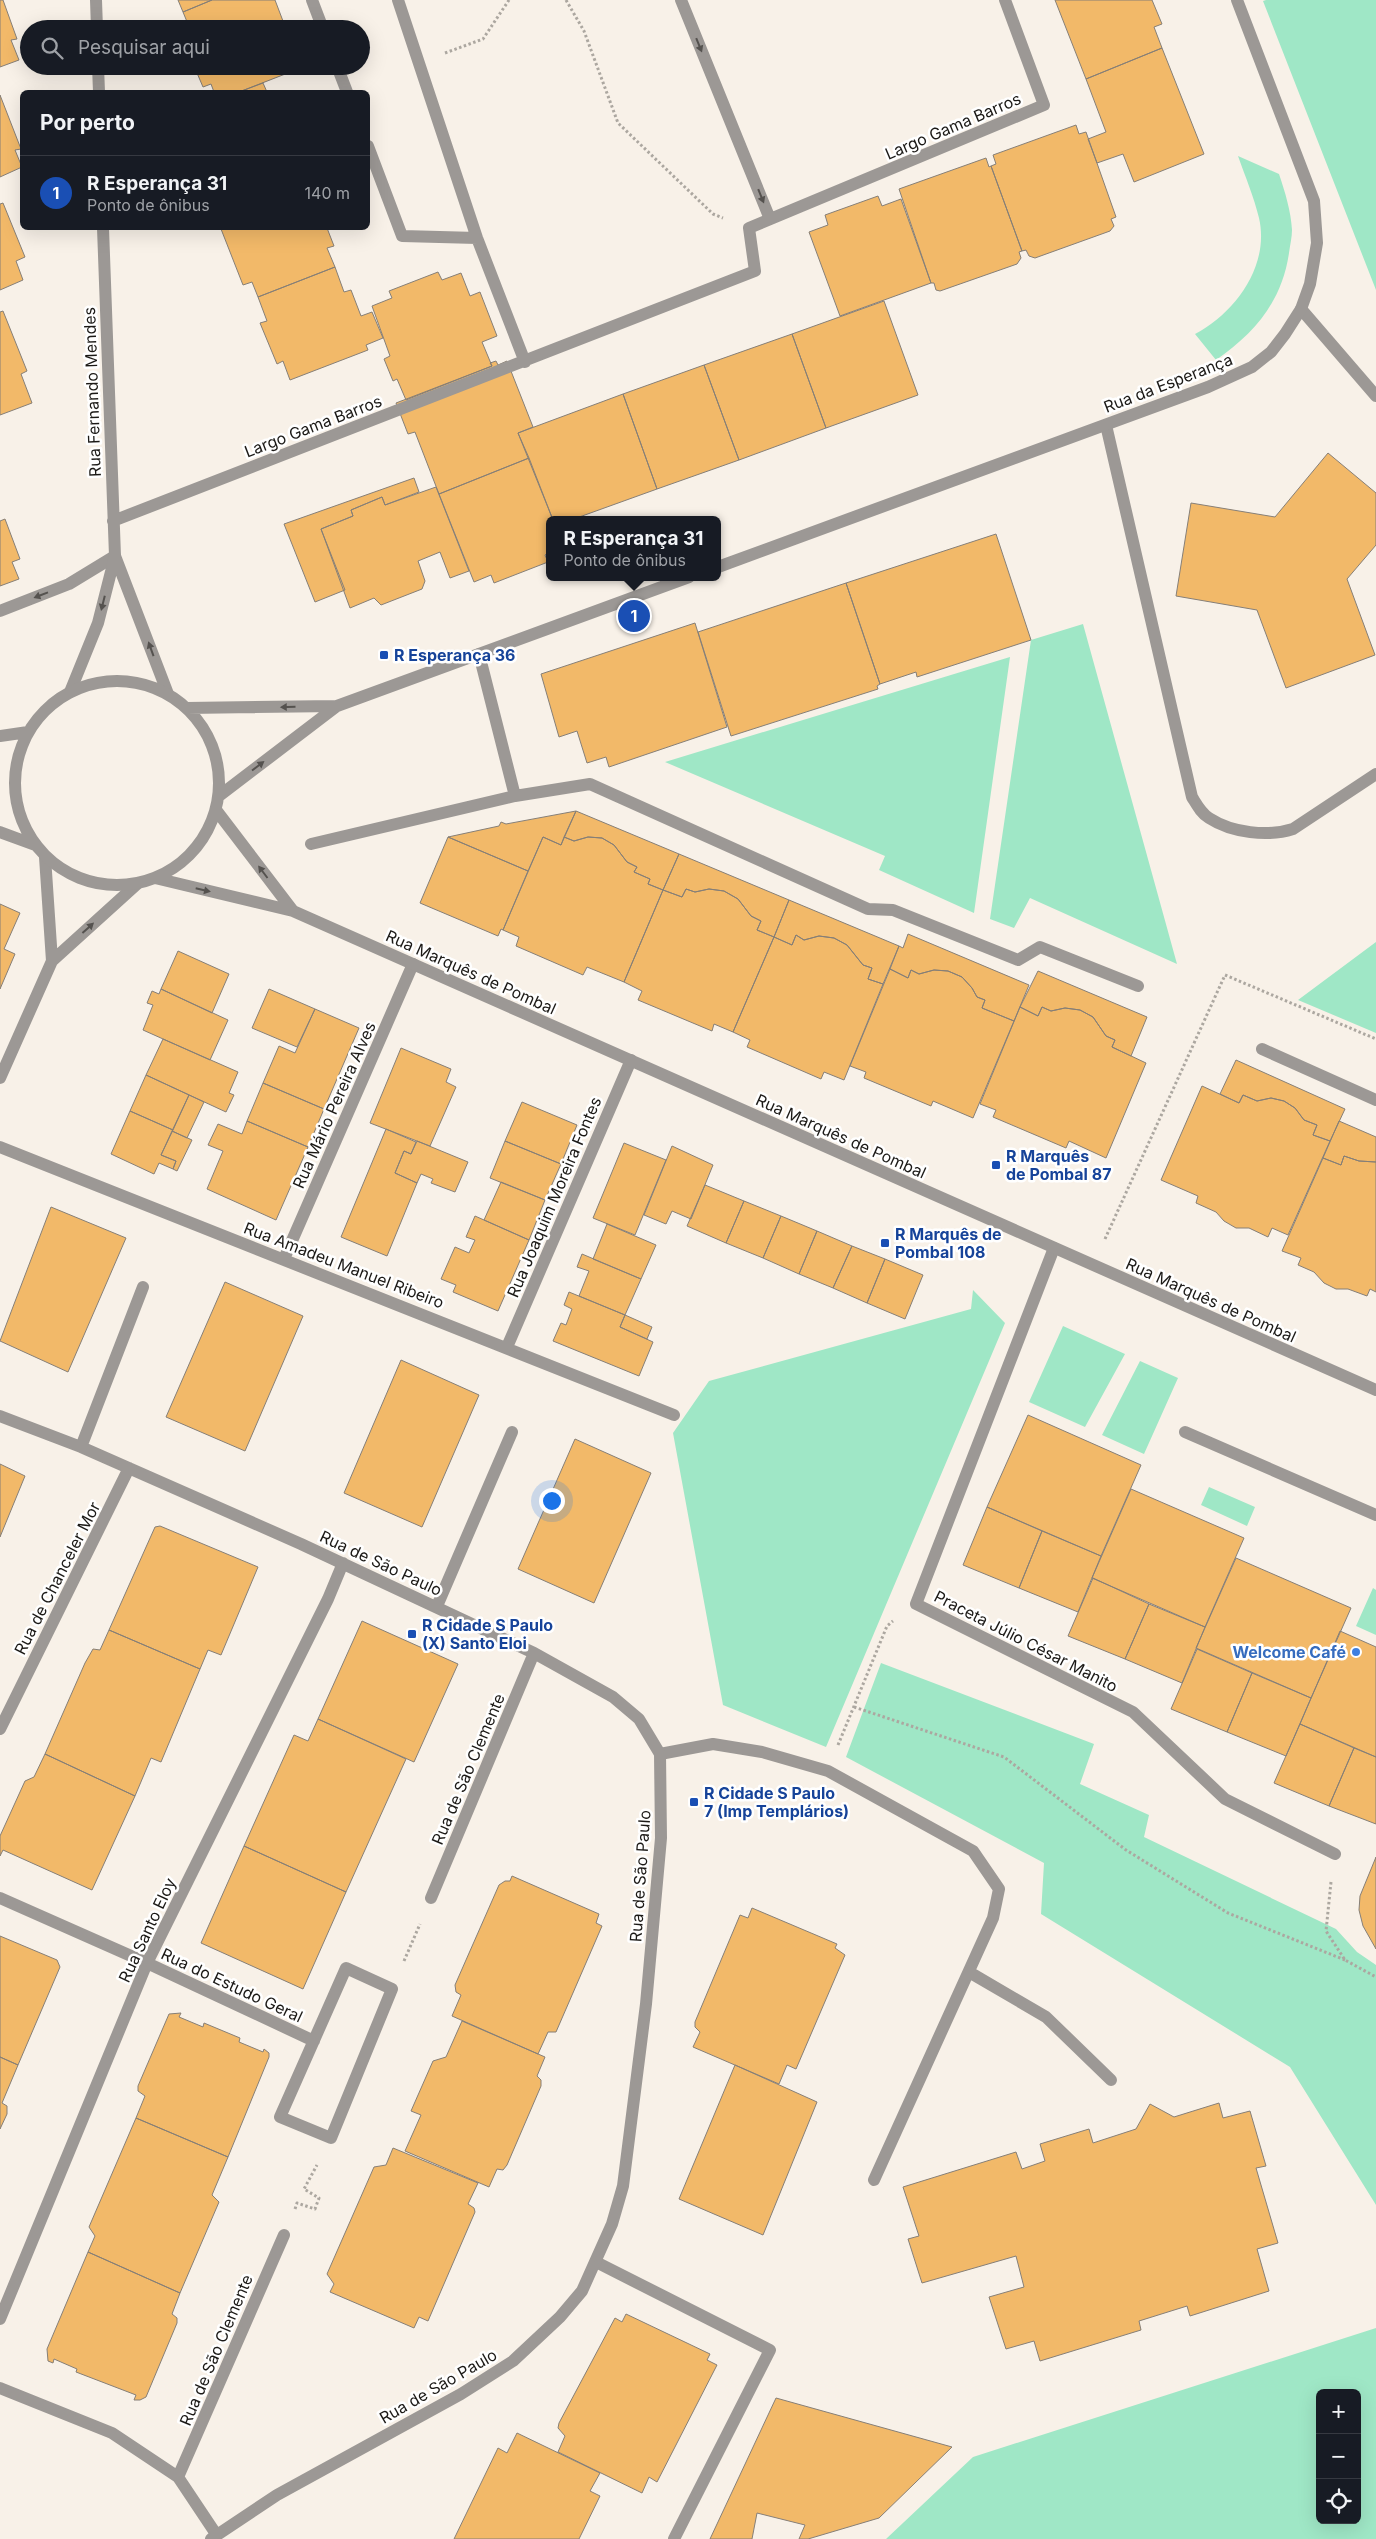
<!DOCTYPE html>
<html lang="pt">
<head>
<meta charset="utf-8">
<style>
  :root { --surface:#171b24; --page:#242831; --text:#f1f3f6; --muted:#9ea1a6; --line:#363941; --accent:#8c9099 }
  body { margin:0; font-family:Inter,sans-serif; background:var(--page); color:var(--text) }
  .controls { position:absolute; right:15px; bottom:15px; display:grid; overflow:hidden; border-radius:8px; box-shadow:0 5px 20px #0002 }
  .controls button { width:45px; height:45px; display:grid; place-items:center; padding:0; border:0; border-bottom:1px solid var(--line); background:var(--surface); color:var(--text); font:25px sans-serif }
  .you { position:absolute; left:551px; top:1500px; width:18px; height:18px; margin:-12px; border:4px solid #fff; border-radius:50%; background:#1a73e8; box-shadow:0 0 0 8px #1a73e833 }
  .badge { display:grid; place-items:center; width:32px; height:32px; border-radius:50%; background:var(--accent); color:#fff; font-size:16px; font-weight:700 }
  .pin { position:absolute; translate:-50% -50%; border:2px solid #fff; box-shadow:0 1px 5px #0006 }
  .popup { position:absolute; left:546px; top:516px; width:175px; height:65px; box-sizing:border-box; display:grid; place-content:center; border-radius:8px; background:var(--surface); filter:drop-shadow(0 1px 4px #0005); font-size:16px; white-space:nowrap; color:var(--muted) }
  .popup b { font-size:19px; color:var(--text) }
  .popup::after { content:''; position:absolute; left:50%; top:100%; margin-left:-10px; border:10px solid transparent; border-top-color:var(--surface) }
  .list { margin:0; padding:0; list-style:none }
  h2 { display:flex; justify-content:space-between; align-items:center; height:65px; margin:0; padding:0 20px; font-size:21px }
  h2 small { font-size:16px; font-weight:400; color:var(--muted) }
  .list li { display:grid; grid-template-columns:32px 1fr auto; gap:15px; align-items:center; box-sizing:border-box; height:75px; padding:0 20px; border-top:1px solid var(--line) }
  .list b { display:block; font-size:19px; white-space:nowrap }
  .list p { margin:0; font-size:16px; white-space:nowrap; color:var(--muted) }
  .list em { font-size:16px; font-style:normal; color:var(--muted) }
  .icon { flex:none; width:28px; height:28px; fill:none; stroke:currentColor; stroke-width:2; stroke-linecap:round; stroke-linejoin:round }
  .map { position:relative; flex:none; width:1376px; height:2539px; overflow:hidden }
  .search { position:absolute; background:var(--surface); box-shadow:0 5px 20px #0002; left:20px; top:20px; width:350px; height:55px; display:flex; align-items:center; gap:12px; box-sizing:border-box; padding:0 18px; border-radius:28px; color:var(--muted); font-size:19px }
  .panel { position:absolute; background:var(--surface); box-shadow:0 5px 20px #0002; left:20px; top:90px; width:350px; height:140px; border-radius:8px }
  .map>svg:first-child { display:block }
  .green { fill:#9fe7c6; fill-rule:evenodd }
  .building { fill:#f2b969; stroke:#867f77 }
  .lines { fill:none; stroke-linecap:round; stroke-linejoin:round }
  .path { stroke:#aca7a0; stroke-width:3; stroke-dasharray:2.5 2.5; stroke-linecap:butt }
  .service { stroke:#9c9895; stroke-width:12 }
  .minor { stroke:#9c9895; stroke-width:12 }
  .tertiary { stroke:#9c9895; stroke-width:12 }
  .oneway { fill:#55524f }
  .transit-dot { fill:#1a4fb4; stroke:#fff; stroke-width:2 }
  .shop-dot { fill:#3f7fe0; stroke:#fff; stroke-width:2 }
  .labels { text-anchor:middle; stroke-width:5; stroke-linejoin:round; paint-order:stroke }
  .street-label { font-size:16px; fill:#1b1916; stroke:#fff }
  .transit-label { font-size:16px; font-weight:bold; fill:#164399; stroke:#fff; text-anchor:start }
  .shop-label { font-size:16px; font-weight:bold; fill:#366cbe; stroke:#fff; text-anchor:end }
</style>
</head>
<body>
<div class="map">
<svg width="1376" height="2539" viewBox="0 0 1376 2539">
  <rect width="100%" height="100%" fill="#f8f1e8"/>
  <!-- green -->
  <path class="green" d="M1266,0H1376V290L1263,1Z
    M1238,156L1279,174C1285,192 1291,211 1292,230C1292,237 1290,245 1289,253C1282,301 1255,333 1216,360L1195,334C1235,313 1270,266 1259,218C1254,197 1245,176 1238,156Z
    M1083,624L1177,964L1030,898L1014,928L990,919L1031,640Z
    M1010,657L974,913L879,870L885,856L665,762Z
    M1376,942V1033L1298,1000Z
    M973,1290L1005,1323L826,1747L723,1705L673,1433L709,1381L971,1309Z
    M1063,1326L1125,1354L1085,1427L1029,1402Z
    M1140,1361L1178,1378L1144,1454L1102,1435Z
    M1209,1487L1255,1507L1247,1526L1201,1505Z
    M1373,1588L1376,1590V1635L1356,1626Z
    M881,1663L1094,1744L1080,1784L1149,1815L1144,1837L1336,1929L1357,1952L1376,1965V2205L1290,2067L1041,1914L1044,1863L846,1757Z
    M1376,2328V2539H886L973,2457ZM1320,2393H1357V2520H1320Z"/>
  <!-- building -->
  <path class="building" d="M0,0H3L17,39L11,40L19,60L0,67Z
    M178,0H212L183,12Z
    M212,0H275L286,29H190L183,12Z
    M1055,0H1152L1162,24L1154,27L1162,48L1086,79Z
    M1162,48L1204,154L1134,182L1123,154L1097,163L1088,139L1106,132L1086,79Z
    M194,66H291L293,71L239,92H214L211,84L203,87Z
    M263,83L267,92H239Z
    M0,95L21,149L15,150L22,167L0,177Z
    M1076,125L1079,134L1086,132L1116,217L1111,219L1114,226L1110,231L1035,258L1029,256L1026,250L1022,251L991,166L996,164L993,155Z
    M986,158L989,167L991,166L1022,251L1019,252L1021,258L1017,264L940,291L936,290L934,283H931L899,189Z
    M878,196L882,206L901,199L931,283L840,316L809,232L828,225L825,215Z
    M3,203L25,257L16,261L23,280L0,290V204Z
    M225,228H327L334,246L327,248L335,267L258,297L252,282L243,285L221,229Z
    M335,267L344,292L351,290L361,316L372,312L383,338L366,345L368,350L290,380L283,361L277,364L260,323L267,321L258,297Z
    M438,272L442,280L461,273L470,296L480,292L497,336L482,342L492,366L406,400L397,379L393,381L384,359L390,356L372,306L392,298L389,291Z
    M884,301L918,395L826,428L792,334Z
    M3,311L27,371L21,374L32,403L0,415V312Z
    M792,334L826,428L739,460L704,365Z
    M496,361L498,365L507,361L533,427L518,433L529,458L439,494L415,432L408,434L396,403L492,366L490,363Z
    M704,365L739,460L657,489L623,394Z
    M623,394L657,489L571,520H553L518,433Z
    M1328,453L1376,493V545L1347,579L1375,655L1286,688L1257,610L1176,596L1191,503L1275,517Z
    M529,458L553,520H550V552L545,555L548,562L494,583L491,575L474,582L439,494Z
    M414,478L419,492L385,505L382,497L351,510L353,516L321,529L345,590L315,602L284,524Z
    M436,487L469,571L450,578L440,552L418,561L425,581L422,589L381,605L374,598L350,608L321,529L353,516L351,510L382,497L385,505Z
    M5,519L20,559L12,562L19,579L0,586V521Z
    M996,534L1031,640L917,677L916,672L880,684L846,583Z
    M846,583L880,684L877,686L878,689L731,736L698,632Z
    M695,623L727,727L609,767L606,757L587,763L577,731L559,737L541,674Z
    M576,811L561,845L543,837L528,871L448,837L499,826L501,822L506,824Z
    M576,811L679,854L663,890L648,884L650,879L634,872L637,867L627,862L614,845L602,838L588,837L574,841L564,837Z
    M448,837L528,871L503,930L501,929L498,936L420,903Z
    M543,837L561,845L564,837L574,841L588,837L602,838L614,845L627,862L637,867L634,872L650,879L648,884L663,890L624,982L587,967L583,975L516,946L519,937L503,930Z
    M679,854L789,900L774,937L757,930L761,921L751,916L738,899L724,891L709,889L695,892L686,889L682,897L663,890Z
    M686,889L695,892L709,889L724,891L738,899L751,916L761,921L757,930L774,937L733,1032L714,1024L712,1031L638,1000L642,991L624,982L663,890L682,897Z
    M789,900L899,946L883,984L868,979L872,968L863,965L847,945L834,938L819,936L804,940L796,935L792,945L774,937Z
    M0,904L20,913L4,949L15,954L0,989Z
    M908,934L1029,985L1014,1021L982,1008L985,1000L977,997L972,988L962,977L948,971L934,970L919,974L911,970L908,978L890,969L899,946L903,948Z
    M796,935L804,940L819,936L834,938L847,945L863,965L872,968L868,979L883,984L844,1080L824,1072L821,1079L747,1047L750,1040L733,1032L774,937L792,945Z
    M178,951L229,974L212,1013L161,989Z
    M890,969L908,978L911,970L919,974L934,970L948,971L962,977L972,988L977,997L985,1000L982,1008L1014,1021L973,1118L933,1101L931,1106L864,1078L866,1072L850,1066Z
    M1038,971L1147,1017L1131,1056L1112,1047L1115,1040L1106,1036L1093,1017L1080,1010L1065,1008L1051,1011L1042,1007L1038,1016L1020,1007Z
    M161,989L228,1020L210,1060L143,1030L153,1005L147,1003L152,991L159,994Z
    M269,989L315,1009L297,1047L252,1028Z
    M1020,1007L1038,1016L1042,1007L1051,1011L1065,1008L1080,1010L1093,1017L1106,1036L1115,1040L1112,1047L1146,1063L1106,1158L1069,1141L1066,1148L993,1117L996,1110L980,1104Z
    M315,1009L359,1028L324,1109L263,1083L279,1046L295,1053Z
    M163,1039L238,1072L229,1093L234,1095L226,1112L146,1075Z
    M401,1048L451,1069L446,1082L456,1087L430,1146L370,1123Z
    M1236,1060L1345,1109L1330,1141L1313,1135L1317,1125L1304,1120L1295,1108L1284,1101L1271,1098L1257,1101L1243,1095L1239,1103L1220,1094Z
    M146,1075L189,1095L173,1130L130,1111Z
    M263,1083L324,1109L308,1147L247,1121Z
    M1202,1086L1239,1103L1243,1095L1257,1101L1271,1098L1284,1101L1295,1108L1304,1120L1317,1125L1313,1135L1330,1141L1288,1235L1272,1228L1268,1237L1249,1228H1236L1224,1221L1216,1212L1196,1203L1198,1196L1161,1180Z
    M189,1095L204,1102L187,1138L172,1131Z
    M522,1102L577,1125L561,1164L505,1141Z
    M130,1111L173,1130L161,1155L176,1161L173,1169L159,1163L154,1174L111,1154Z
    M247,1121L308,1147L276,1220L207,1189L223,1151L208,1145L218,1124L242,1134Z
    M1339,1121L1376,1137V1162L1359,1161L1344,1156L1341,1165L1323,1158Z
    M386,1129L416,1142L411,1154L404,1151L395,1173L417,1183L387,1256L341,1237Z
    M172,1131L192,1140L177,1171L173,1169L176,1161L161,1155Z
    M417,1141L468,1162L455,1192L431,1183L433,1179L421,1174L417,1183L395,1173L404,1151L411,1154Z
    M505,1141L561,1164L545,1200L490,1178Z
    M624,1143L666,1160L635,1235L593,1218Z
    M672,1146L713,1165L691,1219L672,1211L666,1224L644,1215Z
    M1344,1156L1359,1161L1376,1162V1292L1370,1289L1367,1296L1348,1289H1336L1324,1283L1314,1272L1298,1265L1301,1258L1282,1251L1323,1158L1341,1165Z
    M501,1182L545,1200L529,1240L484,1220Z
    M705,1185L744,1201L726,1243L687,1226Z
    M744,1201L781,1216L763,1258L726,1243Z
    M51,1207L126,1238L68,1372L0,1341Z
    M475,1216L529,1240L498,1311L453,1292L456,1285L441,1279L455,1247L469,1253L475,1240L466,1237Z
    M781,1216L817,1231L799,1274L763,1258Z
    M607,1224L656,1245L641,1279L593,1259Z
    M817,1231L852,1246L833,1288L799,1274Z
    M852,1246L885,1259L867,1303L833,1288Z
    M582,1254L641,1279L625,1315L579,1296L589,1271L577,1267Z
    M885,1259L923,1275L905,1319L867,1303Z
    M225,1282L303,1316L245,1451L166,1417Z
    M569,1292L625,1315L620,1327L653,1342L639,1376L553,1341L561,1323L566,1325L572,1309L564,1305Z
    M625,1315L652,1327L647,1339L620,1327Z
    M401,1360L479,1395L422,1527L344,1493Z
    M1028,1415L1141,1465L1101,1556L987,1507Z
    M575,1439L651,1473L594,1603L518,1569Z
    M0,1464L25,1476L0,1537Z
    M1131,1489L1244,1538L1205,1627L1092,1578Z
    M987,1507L1042,1531L1019,1588L963,1565Z
    M160,1526L258,1567L221,1655L208,1650L200,1669L109,1630L155,1527Z
    M1042,1531L1101,1556L1078,1612L1019,1588Z
    M1236,1558L1351,1608L1311,1698L1196,1648Z
    M1093,1578L1149,1604L1125,1659L1068,1636Z
    M1149,1604L1205,1627L1182,1683L1125,1659Z
    M362,1621L458,1664L414,1762L318,1719Z
    M109,1630L200,1669L161,1762L151,1758L135,1796L45,1754L85,1663L93,1649L100,1650Z
    M1340,1631L1376,1647V1757L1300,1724Z
    M1197,1649L1252,1673L1227,1732L1171,1709Z
    M1252,1673L1311,1698L1286,1756L1227,1732Z
    M318,1719L406,1759L346,1892L244,1846L294,1735L308,1741Z
    M1300,1724L1354,1748L1329,1806L1274,1783Z
    M1354,1748L1376,1757V1824L1329,1806Z
    M45,1754L135,1796L92,1890L3,1850L0,1856V1836L25,1781L34,1777Z
    M244,1846L346,1892L303,1989L201,1943Z
    M1376,1857V1949L1363,1926L1359,1910L1360,1896Z
    M512,1876L599,1914L596,1923L602,1926L556,2032H548L538,2054L452,2016L461,1995L456,1992L455,1985L499,1885L505,1881H510Z
    M752,1908L837,1944L835,1948L845,1955L796,2069L787,2065L779,2084L693,2047L700,2032L695,2027V2022L740,1915L748,1918Z
    M0,1936L57,1960L60,1967L18,2065L0,2057Z
    M181,2013L179,2017L203,2027L204,2023L240,2038L239,2042L263,2052L264,2049L269,2053V2057L228,2157L136,2118L145,2096L138,2091V2086L169,2014Z
    M462,2021L545,2057L537,2076L541,2080V2086L507,2165L503,2170L497,2169L489,2187L405,2151L421,2115L411,2111L433,2061L446,2057Z
    M0,2057L18,2065L2,2103L7,2106V2114L0,2129Z
    M735,2065L817,2102L763,2235L679,2199Z
    M1219,2103L1223,2118L1250,2111L1266,2166L1256,2168L1278,2243L1257,2249L1269,2291L1190,2316L1187,2306L1139,2321L1141,2330L1040,2361L1034,2341L1006,2349L989,2297L1024,2287L1016,2256L922,2283L908,2239L919,2236L903,2187L1016,2152L1022,2169L1045,2161L1040,2144L1089,2129L1093,2143L1136,2129L1150,2104L1174,2117Z
    M136,2118L228,2157L212,2195L219,2202L180,2293L88,2252L95,2236L89,2227Z
    M393,2148L478,2183L468,2204L474,2208L475,2212L428,2321L419,2317L414,2328L330,2292L334,2284L327,2274L374,2167L386,2165Z
    M88,2252L180,2293L172,2314L177,2318V2323L146,2397L140,2400H134L136,2395L76,2372L77,2369L54,2359L53,2363L48,2361L47,2349Z
    M626,2314L710,2354L707,2360L717,2365L657,2482L649,2477L642,2493L558,2452L565,2436L558,2428L559,2423L615,2318L622,2322Z
    M776,2398L952,2447L879,2518L808,2539H799L805,2525L757,2513L752,2539H710Z
    M517,2433L600,2473L590,2491L600,2496L579,2539H454L498,2448L507,2453Z"/>
  <g class="lines">
    <!-- path -->
    <path class="path" d="M566,0L584,31L618,123L713,214L723,218
      M445,53L483,39L509,0
      M1105,1239L1225,975L1376,1039
      M854,1707L1004,1757L1126,1850L1228,1913L1345,1960
      M838,1745L887,1626L893,1621
      M1331,1882L1326,1931L1345,1960L1376,1977
      M404,1961L420,1924
      M295,2209L297,2203L315,2209L319,2198L304,2189L317,2165"/>
    <!-- service -->
    <path class="service" d="M1301,309L1376,396
      M1106,425L1192,797C1197,805 1201,813 1209,818C1232,833 1268,837 1293,829L1376,774
      M0,611L69,584L115,556
      M479,654L515,796
      M311,844L515,796L590,784L868,909L893,910L1018,960L1040,947L1138,986
      M1185,1432L1376,1515
      M660,1754L713,1744L762,1752L828,1771L973,1851L999,1889L993,1918L874,2180
      M969,1972L1046,2017L1111,2080
      M596,2262L770,2350L674,2539"/>
    <!-- minor -->
    <path class="minor" d="M96,0L97,29
      M312,0L323,29
      M398,0L477,238L525,362
      M681,0L770,219
      M98,66L99,92
      M337,66L347,92
      M368,146L402,236L477,238
      M113,521L755,271L749,228L1044,105L1005,0
      M115,556L168,694
      M70,692L98,623L115,556L103,228
      M45,857L52,961
      M1262,1049L1376,1100
      M0,1078L52,961L137,884
      M0,1147L674,1415
      M1054,1248L916,1604L1133,1712L1225,1799L1335,1854
      M284,1259L413,964
      M507,1347L631,1060
      M0,1416L81,1447L301,1544L534,1653L613,1697L639,1719L660,1754L661,1838L646,2004L623,2186L612,2224L582,2291L560,2317L513,2361L461,2394L277,2495L211,2539
      M81,1447L143,1287
      M437,1606L512,1432
      M0,1729L129,1468
      M0,1898L147,1963L314,2041
      M431,1898L534,1653
      M346,1968L392,1989L331,2138L280,2117Z
      M0,2319L147,1963L328,1599L343,1563
      M0,2388L112,2433L178,2477L216,2534
      M178,2477L284,2235"/>
    <!-- tertiary -->
    <path class="tertiary" d="M718,567L1208,387L1252,367L1271,352L1285,334L1301,309L1310,284L1317,243L1314,201L1237,0
      M15 783a102 102 0 1 1 204 0a102 102 0 1 1-204 0Z
      M187,708L337,706
      M0,736L28,732
      M219,796L337,706L689,577
      M216,810L293,911
      M0,832L35,845
      M155,878L293,911L1376,1390"/>
  </g>
  <!-- one-way arrows -->
  <defs><path id="oneway-solid" d="M-6-.8H1V-3.2L6.5 0L1 3.2V.8H-6Z" transform="scale(1.25)"/></defs>
  <g class="oneway">
    <use href="#oneway-solid" transform="translate(699 45) rotate(68)"/>
    <use href="#oneway-solid" transform="translate(761 196) rotate(68)"/>
    <use href="#oneway-solid" transform="translate(41 595) rotate(159)"/>
    <use href="#oneway-solid" transform="translate(103 603) rotate(104)"/>
    <use href="#oneway-solid" transform="translate(151 649) rotate(-110)"/>
    <use href="#oneway-solid" transform="translate(288 707) rotate(179)"/>
    <use href="#oneway-solid" transform="translate(258 766) rotate(-37)"/>
    <use href="#oneway-solid" transform="translate(263 872) rotate(-127)"/>
    <use href="#oneway-solid" transform="translate(203 890) rotate(13)"/>
    <use href="#oneway-solid" transform="translate(88 928) rotate(-42)"/>
  </g>
  <!-- markers -->
  <g class="transit-dot">
    <rect x="379" y="650" width="10" height="10" rx="2.5"/>
    <rect x="991" y="1160" width="10" height="10" rx="2.5"/>
    <rect x="880" y="1238" width="10" height="10" rx="2.5"/>
    <rect x="407" y="1629" width="10" height="10" rx="2.5"/>
    <rect x="689" y="1797" width="10" height="10" rx="2.5"/>
  </g>
  <circle class="shop-dot" cx="1356" cy="1652" r="5"/>
  <g class="labels">
    <!-- street labels -->
    <g class="street-label">
      <text transform="translate(953 126) rotate(-23)" y="6">Largo Gama Barros</text>
      <text transform="translate(1168 383) rotate(-21)" y="6">Rua da Esperança</text>
      <text transform="translate(92 392) rotate(-92)" y="6">Rua Fernando Mendes</text>
      <text transform="translate(313 426) rotate(-21)" y="6">Largo Gama Barros</text>
      <text transform="translate(471 972) rotate(24)" y="6">Rua Marquês de Pombal</text>
      <text transform="translate(334 1105) rotate(-66)" y="6">Rua Mário Pereira Alves</text>
      <text transform="translate(841 1136) rotate(24)" y="6">Rua Marquês de Pombal</text>
      <text transform="translate(554 1197) rotate(-67)" y="6">Rua Joaquim Moreira Fontes</text>
      <text transform="translate(344 1265) rotate(21)" y="6">Rua Amadeu Manuel Ribeiro</text>
      <text transform="translate(1211 1300) rotate(24)" y="6">Rua Marquês de Pombal</text>
      <text transform="translate(381 1563) rotate(25)" y="6">Rua de São Paulo</text>
      <text transform="translate(57 1578) rotate(-63)" y="6">Rua de Chanceler Mor</text>
      <text transform="translate(1026 1641) rotate(27)" y="6">Praceta Júlio César Manito</text>
      <text transform="translate(468 1769) rotate(-67)" y="6">Rua de São Clemente</text>
      <text transform="translate(640 1876) rotate(-86)" y="6">Rua de São Paulo</text>
      <text transform="translate(147 1930) rotate(-65)" y="6">Rua Santo Eloy</text>
      <text transform="translate(232 1985) rotate(25)" y="6">Rua do Estudo Geral</text>
      <text transform="translate(216 2350) rotate(-67)" y="6">Rua de São Clemente</text>
      <text transform="translate(438 2386) rotate(-30)" y="6">Rua de São Paulo</text>
    </g>
    <!-- transit labels -->
    <g class="transit-label">
      <text x="394" y="661">R Esperança 36</text>
      <text x="1006" y="1162">R Marquês<tspan x="1006" dy="18">de Pombal 87</tspan></text>
      <text x="895" y="1240">R Marquês de<tspan x="895" dy="18">Pombal 108</tspan></text>
      <text x="422" y="1631">R Cidade S Paulo<tspan x="422" dy="18">(X) Santo Eloi</tspan></text>
      <text x="704" y="1799">R Cidade S Paulo<tspan x="704" dy="18">7 (Imp Templários)</tspan></text>
    </g>
    <!-- shop labels -->
    <g class="shop-label">
      <text x="1346" y="1658">Welcome Café</text>
    </g>
  </g>
</svg>
<div class="controls">
<button>+</button>
<button>−</button>
<button><svg class="icon" aria-label="locate" viewBox="0 0 24 24"><circle cx="12" cy="12" r="6"/><path d="M12 2v4M12 18v4M2 12h4M18 12h4"/></svg></button>
</div>
<div class="you"></div>
<div class="pin badge" style="left:634px;top:616px;background:#1a4fb4">1</div>
<div class="popup"><b>R Esperança 31</b>Ponto de ônibus</div>
<div class="search"><svg class="icon" aria-label="search" viewBox="0 0 24 24"><circle cx="10" cy="10" r="6"/><path d="M15 15l6 6"/></svg>Pesquisar aqui</div>
<section class="panel">
<h2>Por perto<small></small></h2>
<ul class="list">
<li><span class="badge" style="background:#1a4fb4">1</span><div><b>R Esperança 31</b><p>Ponto de ônibus</p></div><em>140 m</em></li>
</ul>
</section>
</div>
</body>
</html>
